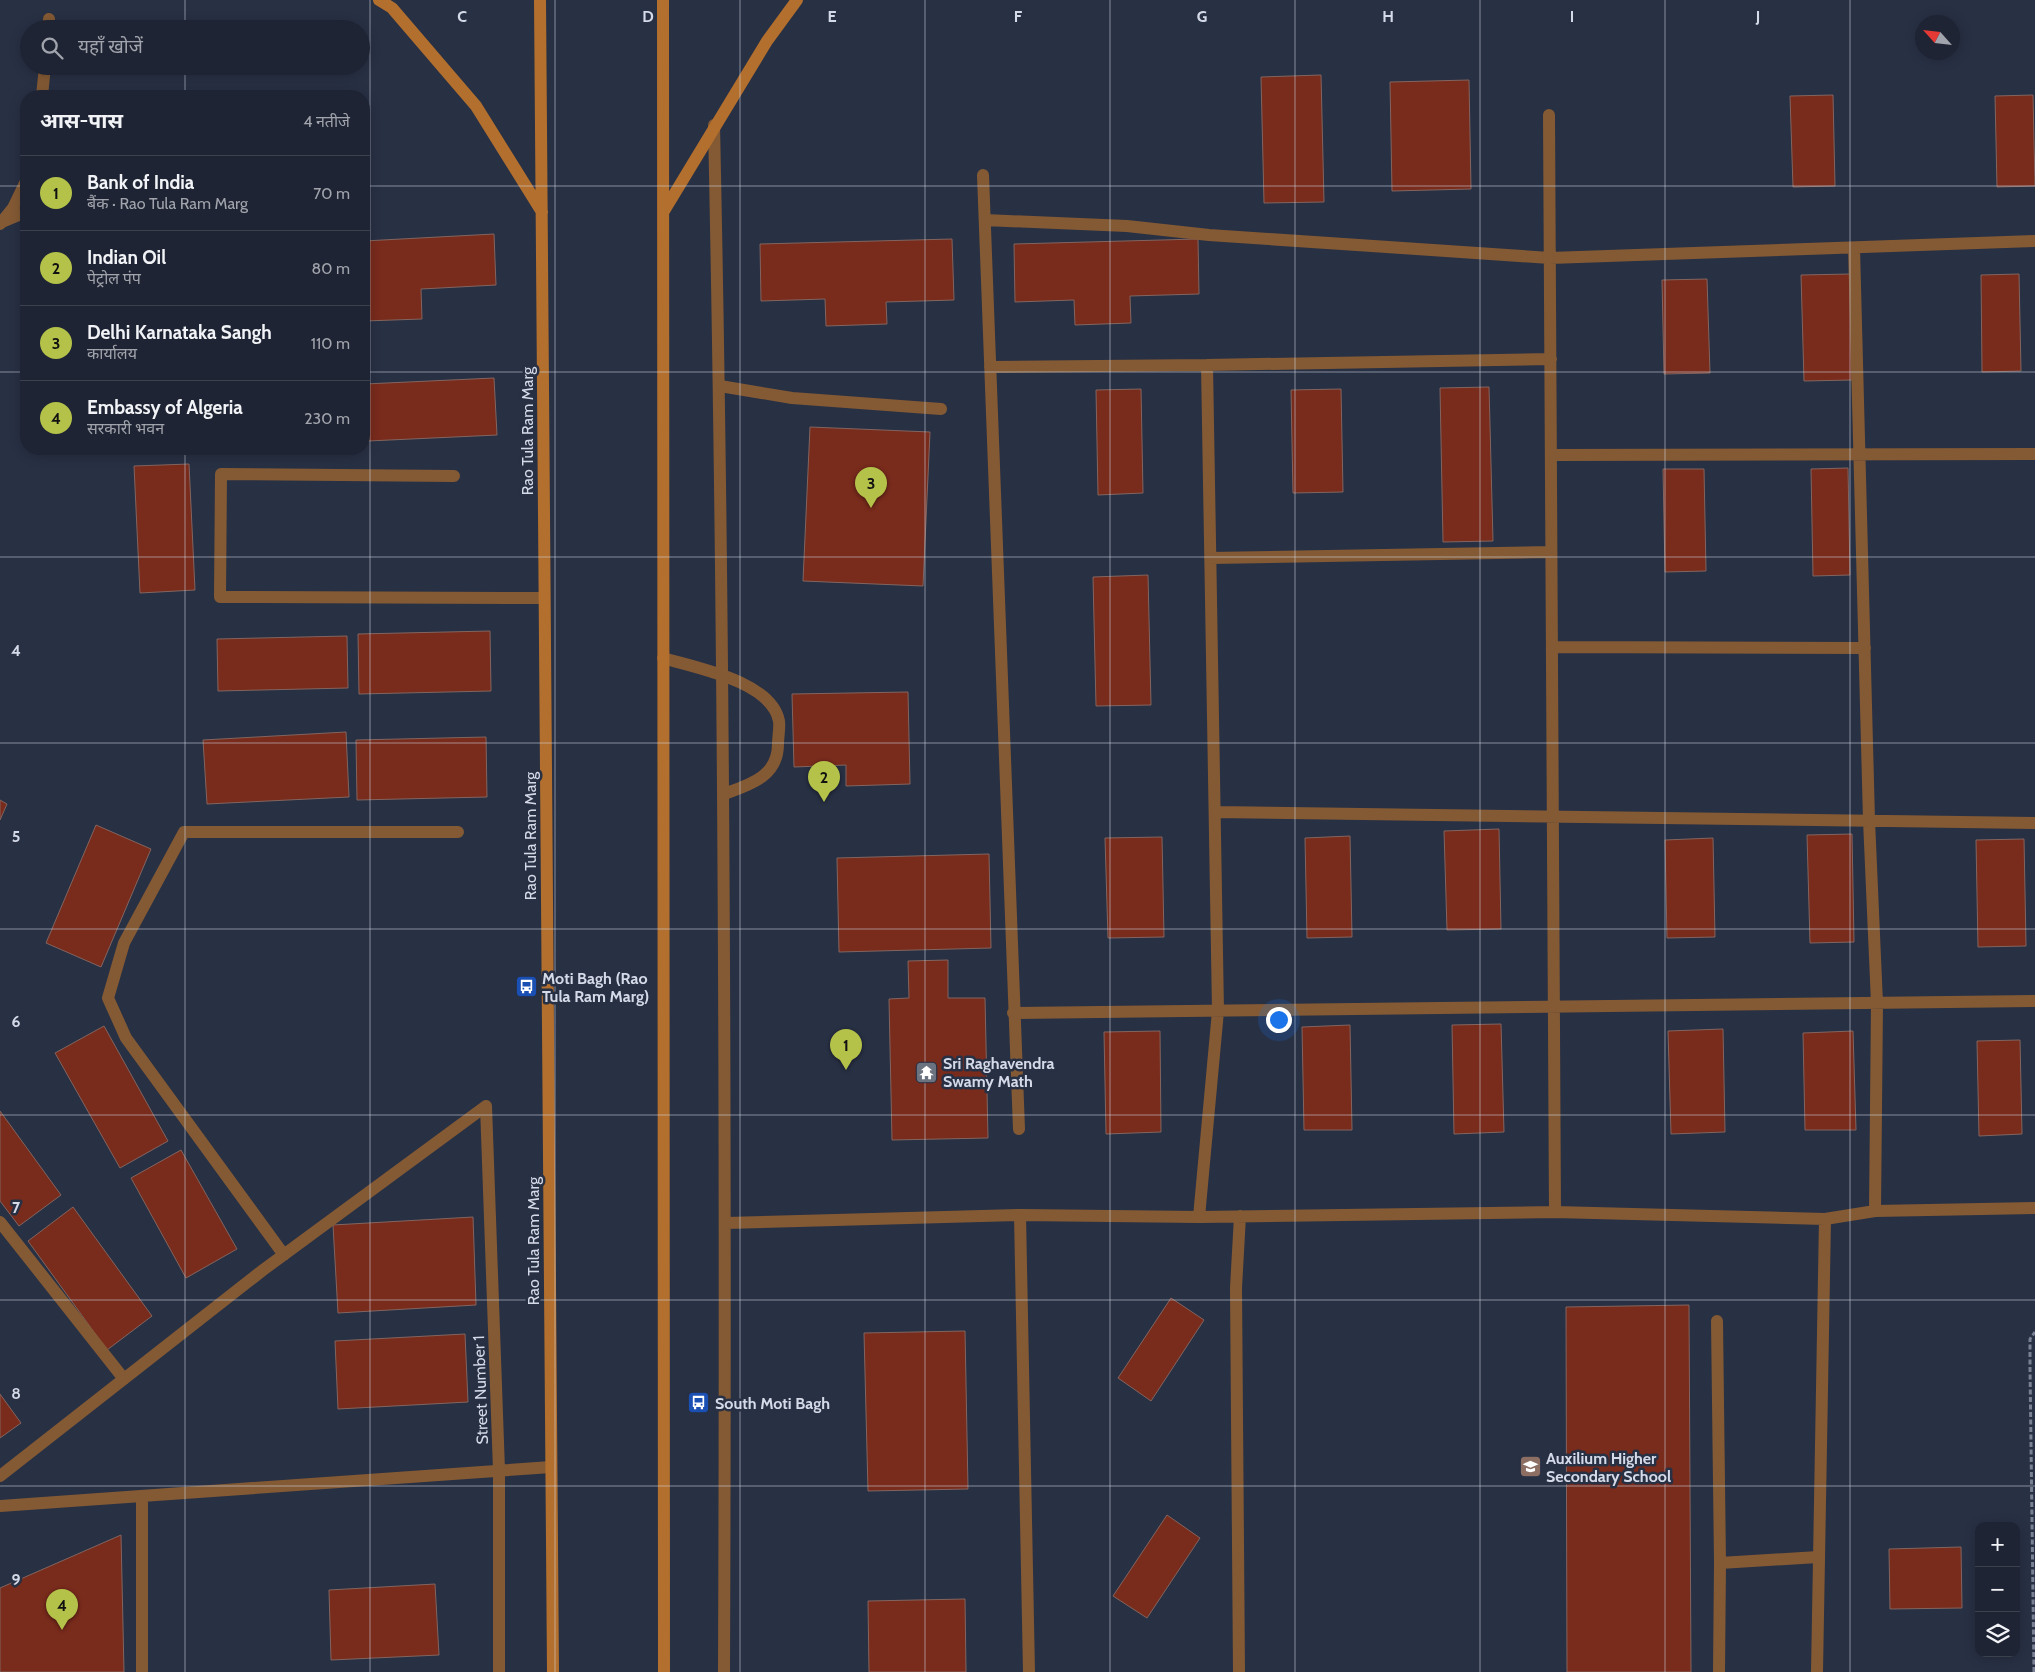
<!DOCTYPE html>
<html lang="hi">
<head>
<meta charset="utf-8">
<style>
  :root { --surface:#1e2433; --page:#2b303f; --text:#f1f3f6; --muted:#a1a4ac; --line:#3c414e; --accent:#b4c24a }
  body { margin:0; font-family:Cabin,"Noto Sans Devanagari",sans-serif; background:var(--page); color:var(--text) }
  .controls { position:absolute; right:15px; bottom:15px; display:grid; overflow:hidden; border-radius:10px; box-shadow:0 2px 12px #0003 }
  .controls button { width:45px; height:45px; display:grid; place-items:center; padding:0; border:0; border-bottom:1px solid var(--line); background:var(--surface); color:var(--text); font:25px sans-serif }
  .compass { position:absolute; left:1915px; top:15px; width:45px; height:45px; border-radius:50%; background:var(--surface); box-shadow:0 2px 12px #0003; rotate:297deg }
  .you { position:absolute; left:1278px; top:1019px; width:18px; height:18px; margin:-12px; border:4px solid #fff; border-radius:50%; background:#1a73e8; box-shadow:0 0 0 8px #1a73e833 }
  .badge { display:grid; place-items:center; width:32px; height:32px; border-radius:50%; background:var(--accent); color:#111; font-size:16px; font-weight:700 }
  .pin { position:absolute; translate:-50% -41px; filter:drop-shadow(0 1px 2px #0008) }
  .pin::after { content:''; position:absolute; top:26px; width:18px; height:15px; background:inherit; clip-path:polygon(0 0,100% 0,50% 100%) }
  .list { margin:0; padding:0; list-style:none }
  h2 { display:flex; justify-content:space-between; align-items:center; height:65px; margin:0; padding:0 20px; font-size:21px }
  h2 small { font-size:16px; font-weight:400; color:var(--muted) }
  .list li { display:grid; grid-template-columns:32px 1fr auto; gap:15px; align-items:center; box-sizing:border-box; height:75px; padding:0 20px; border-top:1px solid var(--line) }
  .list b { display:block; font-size:19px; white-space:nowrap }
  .list p { margin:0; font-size:16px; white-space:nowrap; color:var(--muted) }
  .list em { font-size:16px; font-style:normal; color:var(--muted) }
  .icon { flex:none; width:28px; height:28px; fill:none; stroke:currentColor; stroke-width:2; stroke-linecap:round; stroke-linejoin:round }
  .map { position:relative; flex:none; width:2035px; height:1672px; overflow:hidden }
  .search { position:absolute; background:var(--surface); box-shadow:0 2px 12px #0003; left:20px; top:20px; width:350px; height:55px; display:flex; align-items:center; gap:12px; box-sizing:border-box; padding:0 18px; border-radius:28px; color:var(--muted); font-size:19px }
  .panel { position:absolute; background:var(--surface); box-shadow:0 2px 12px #0003; left:20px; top:90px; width:350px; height:365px; border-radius:20px }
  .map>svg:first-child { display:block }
  .building { fill:#792b1c; stroke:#82655f }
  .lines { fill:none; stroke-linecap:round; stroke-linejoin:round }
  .path { stroke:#798091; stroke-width:3; stroke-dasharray:5 2.5; stroke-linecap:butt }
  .service { stroke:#845a34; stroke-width:12 }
  .minor { stroke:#845a34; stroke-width:12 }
  .secondary { stroke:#b36f2d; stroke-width:12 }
  .grid { fill:none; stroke:#d5dae8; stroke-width:1; stroke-opacity:0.55 }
  .labels { text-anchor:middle; stroke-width:5; stroke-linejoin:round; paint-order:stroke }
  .street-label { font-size:16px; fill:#d5dae8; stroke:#283044 }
  .poi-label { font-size:16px; font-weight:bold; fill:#d5dae8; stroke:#283044; text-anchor:start }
  .grid-label { font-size:16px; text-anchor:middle; font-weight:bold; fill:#d5dae8; stroke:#283044; stroke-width:5; stroke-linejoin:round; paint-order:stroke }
</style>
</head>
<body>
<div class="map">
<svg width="2035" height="1672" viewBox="0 0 2035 1672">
  <rect width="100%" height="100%" fill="#283044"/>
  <!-- building -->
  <path class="building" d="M1321,75L1324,202L1264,203L1261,77Z
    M1469,80L1471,189L1392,191L1390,82Z
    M1833,95L1835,186L1793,187L1790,96Z
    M2033,95L2035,186L1997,187L1995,96Z
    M494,234L496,285L421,289L422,319L364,321V241Z
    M952,239L954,300L886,302L887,324L826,326L825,299L761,301L760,244Z
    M1198,239L1199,294L1130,296L1131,323L1075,325L1074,300L1015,302L1014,244Z
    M1850,274L1852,380L1804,381L1801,275Z
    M2019,274L2021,371L1982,372L1981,275Z
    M1707,279L1710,373L1664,374L1662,280Z
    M494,378L497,435L368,441L365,384Z
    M1489,387L1493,541L1443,542L1440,388Z
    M1141,389L1143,493L1098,495L1096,390Z
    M1341,389L1343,492L1293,493L1291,390Z
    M810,427L930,432L923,586L803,581Z
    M189,464L195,590L140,593L134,466Z
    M1848,468L1850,575L1813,576L1811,469Z
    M1663,469H1704L1706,571L1665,572Z
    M1148,575L1151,705L1096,706L1093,577Z
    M490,631L491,691L359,694L358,634Z
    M347,636L348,688L218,691L217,639Z
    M908,692L910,784L846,786V765L794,767L792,694Z
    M346,732L349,797L207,804L203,740Z
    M486,737L487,797L357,800L356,740Z
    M0,800L7,804L0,820Z
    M96,825L151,849L101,967L46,943Z
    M1499,829L1501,929L1447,930L1444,831Z
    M1852,834L1854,942L1810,943L1807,835Z
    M1350,836L1352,937L1307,938L1305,838Z
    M1162,837L1164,937L1108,938L1105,838Z
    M1713,838L1715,937L1667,938L1665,840Z
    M2024,839L2026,946L1978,947L1976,840Z
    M989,854L991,948L839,952L837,858Z
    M948,960V998H985L988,1138L892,1140L889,999L909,998L908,961Z
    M1501,1024L1504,1132L1454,1134L1452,1025Z
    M1350,1025L1352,1130H1304L1302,1027Z
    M104,1026L168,1141L120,1168L55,1053Z
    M1723,1029L1725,1132L1671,1134L1668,1031Z
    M1160,1031L1161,1132L1106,1134L1104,1032Z
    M1853,1031L1856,1130H1805L1803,1033Z
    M2020,1040L2022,1134L1979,1136L1977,1041Z
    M0,1111L61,1195L19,1226L0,1201Z
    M181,1150L237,1249L186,1278L131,1178Z
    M73,1207L152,1316L107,1350L28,1241Z
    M473,1217L476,1305L338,1313L333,1225Z
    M1171,1298L1204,1320L1151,1401L1118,1378Z
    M1689,1305L1691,1672H1567L1566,1307Z
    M965,1331L968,1489L868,1491L864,1333Z
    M465,1334L468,1402L338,1409L335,1341Z
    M0,1394L21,1423L0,1438Z
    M1167,1515L1200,1538L1147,1618L1113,1596Z
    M121,1535L124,1672H0V1588Z
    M1961,1547L1962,1608L1890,1609L1889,1549Z
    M435,1584L439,1655L331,1660L329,1590Z
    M965,1599L966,1672H869L868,1601Z"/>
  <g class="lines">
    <!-- path -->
    <path class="path" d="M2034,1672L2030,1367V1339L2035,1332"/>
    <!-- service -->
    <path class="service" d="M2,222L26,212
      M720,386L792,398L941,409
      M663,658C696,668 771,681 779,721C780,728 778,737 778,744C778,777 749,785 724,794
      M1717,1321L1720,1563L1818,1557
      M1719,1672L1720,1563"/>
    <!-- minor -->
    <path class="minor" d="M48,29L49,19
      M42,96L45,66
      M1549,115L1555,1212
      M714,125C725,641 726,1156 724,1672
      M983,175L1019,1129
      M985,220L1127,226L1209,235L1550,258L2035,241
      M0,224L13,208L26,181
      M1854,248L1869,820L1877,1003L1875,1211
      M1207,365L1551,359
      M990,367L1207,365L1218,1011L1199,1217
      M1551,455L2035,454
      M454,476L221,474L220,597L544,598
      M1210,558L1551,552
      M1552,647L1865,648
      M1215,812L2035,823
      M1013,1013L2035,1001
      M486,1106L499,1470V1672
      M1020,1215L1029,1672
      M0,1222L124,1379
      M726,1223L1020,1215L1199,1217L1555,1212L1825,1219L1875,1211L2035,1208
      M284,1255L126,1038L108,998L124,943L184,832H458
      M0,1476L263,1270L486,1106
      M0,1506L551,1467
      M142,1672V1496
      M1239,1672L1236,1288L1240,1216
      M1817,1672L1825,1219"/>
    <!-- secondary -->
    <path class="secondary" d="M379,0L392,8L476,106L542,212
      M540,0L553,1672
      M663,0L664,1672
      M664,211L767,41L797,0"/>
  </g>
  <!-- grid -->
  <path class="grid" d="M185,0V29M370,0V1672M555,0V1672M740,0V1672M925,0V1672M1110,0V1672M1295,0V1672M1480,0V1672M1665,0V1672M1850,0V1672M185,66V96M0,186H26M364,186H2035M0,372H26M364,372H2035M185,449V1672M0,557H2035M0,743H2035M0,929H2035M0,1115H2035M0,1300H2035M0,1486H2035"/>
  <!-- icons -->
  <defs>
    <symbol id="bus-square" viewBox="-11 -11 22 22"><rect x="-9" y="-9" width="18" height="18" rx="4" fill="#1a4fb4" stroke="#283044"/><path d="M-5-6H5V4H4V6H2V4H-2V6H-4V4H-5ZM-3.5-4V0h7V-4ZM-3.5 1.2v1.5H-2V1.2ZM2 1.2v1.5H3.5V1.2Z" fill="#fff"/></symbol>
    <symbol id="temple-square" viewBox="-11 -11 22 22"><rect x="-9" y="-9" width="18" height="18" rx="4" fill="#6b7280" stroke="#283044"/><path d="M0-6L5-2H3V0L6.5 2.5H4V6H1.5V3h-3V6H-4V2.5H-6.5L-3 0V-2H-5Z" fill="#fff"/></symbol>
    <symbol id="school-square" viewBox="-11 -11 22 22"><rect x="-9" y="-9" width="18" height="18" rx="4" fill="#8d6e63" stroke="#283044"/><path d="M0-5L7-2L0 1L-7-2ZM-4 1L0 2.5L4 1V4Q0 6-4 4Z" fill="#fff"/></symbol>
  </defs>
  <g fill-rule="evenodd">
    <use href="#bus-square" x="514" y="974" width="25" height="25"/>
    <use href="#temple-square" x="914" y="1060" width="25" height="25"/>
    <use href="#bus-square" x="686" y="1390" width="25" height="25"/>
    <use href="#school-square" x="1518" y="1454" width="25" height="25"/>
  </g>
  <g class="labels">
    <!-- street labels -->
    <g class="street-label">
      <text transform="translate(527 431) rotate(-90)" y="6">Rao Tula Ram Marg</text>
      <text transform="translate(530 836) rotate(-90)" y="6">Rao Tula Ram Marg</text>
      <text transform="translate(533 1241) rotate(-90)" y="6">Rao Tula Ram Marg</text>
      <text transform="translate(480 1390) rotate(-92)" y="6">Street Number 1</text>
    </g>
    <!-- poi labels -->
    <g class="poi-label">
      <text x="542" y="984">Moti Bagh (Rao<tspan x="542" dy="18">Tula Ram Marg)</tspan></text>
      <text x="943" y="1069">Sri Raghavendra<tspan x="943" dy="18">Swamy Math</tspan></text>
      <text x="715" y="1409">South Moti Bagh</text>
      <text x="1546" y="1464">Auxilium Higher<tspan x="1546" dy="18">Secondary School</tspan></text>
    </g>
  </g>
  <g class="grid-label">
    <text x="462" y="22">C</text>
    <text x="648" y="22">D</text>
    <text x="832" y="22">E</text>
    <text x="1018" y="22">F</text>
    <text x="1202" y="22">G</text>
    <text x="1388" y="22">H</text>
    <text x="1572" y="22">I</text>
    <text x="1758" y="22">J</text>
    <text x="16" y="656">4</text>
    <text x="16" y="842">5</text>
    <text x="16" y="1027">6</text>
    <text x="16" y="1213">7</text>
    <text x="16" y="1399">8</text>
    <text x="16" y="1585">9</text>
  </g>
</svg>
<div class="controls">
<button>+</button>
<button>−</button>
<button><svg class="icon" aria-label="layers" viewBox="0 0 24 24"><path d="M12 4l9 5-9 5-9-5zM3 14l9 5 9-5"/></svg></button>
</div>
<svg class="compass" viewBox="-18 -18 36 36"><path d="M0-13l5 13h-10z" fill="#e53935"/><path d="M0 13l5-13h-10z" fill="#a1a4ac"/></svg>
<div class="you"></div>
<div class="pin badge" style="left:846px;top:1070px">1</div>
<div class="pin badge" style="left:824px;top:802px">2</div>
<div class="pin badge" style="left:871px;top:508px">3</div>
<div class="pin badge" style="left:62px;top:1630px">4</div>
<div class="search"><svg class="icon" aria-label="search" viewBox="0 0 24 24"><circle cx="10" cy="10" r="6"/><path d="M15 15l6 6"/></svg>यहाँ खोजें</div>
<section class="panel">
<h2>आस-पास<small>4 नतीजे</small></h2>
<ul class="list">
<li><span class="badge">1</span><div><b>Bank of India</b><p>बैंक · Rao Tula Ram Marg</p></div><em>70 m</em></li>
<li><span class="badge">2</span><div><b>Indian Oil</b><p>पेट्रोल पंप</p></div><em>80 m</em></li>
<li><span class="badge">3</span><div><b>Delhi Karnataka Sangh</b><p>कार्यालय</p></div><em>110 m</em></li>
<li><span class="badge">4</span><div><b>Embassy of Algeria</b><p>सरकारी भवन</p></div><em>230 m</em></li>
</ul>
</section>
</div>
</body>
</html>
